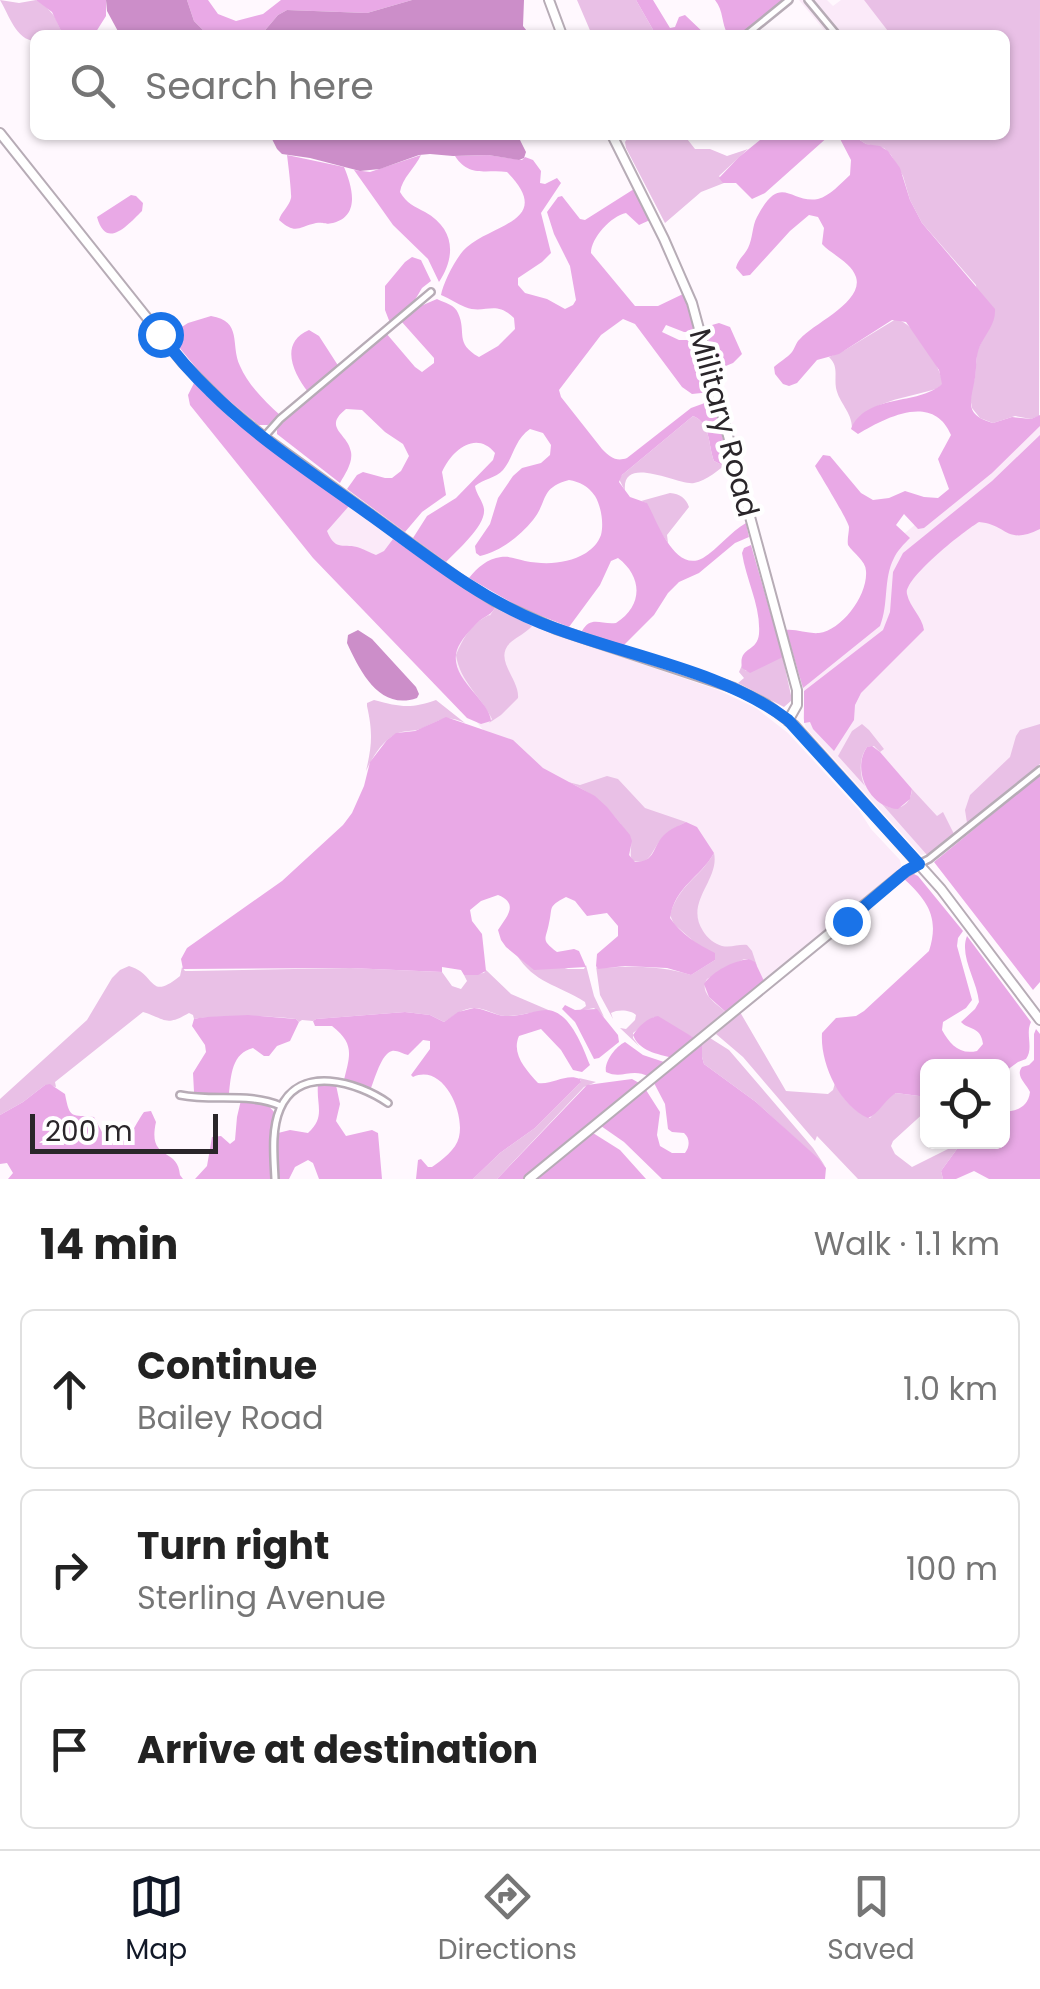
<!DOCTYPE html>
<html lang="en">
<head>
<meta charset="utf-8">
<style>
  :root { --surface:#fff; --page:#f2f2f2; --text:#222; --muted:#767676; --line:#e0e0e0; --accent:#111827 }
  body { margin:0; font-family:Poppins,sans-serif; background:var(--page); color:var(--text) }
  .controls { position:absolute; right:30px; bottom:30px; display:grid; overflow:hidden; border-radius:15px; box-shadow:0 2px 8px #0004 }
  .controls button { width:90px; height:90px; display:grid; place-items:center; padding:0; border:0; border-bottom:2px solid var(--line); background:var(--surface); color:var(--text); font:50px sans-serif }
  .scale { position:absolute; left:30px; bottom:25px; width:188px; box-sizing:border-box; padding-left:10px; border:5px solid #2a262a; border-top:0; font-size:28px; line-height:35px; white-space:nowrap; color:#2a262a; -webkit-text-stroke:8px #fff; paint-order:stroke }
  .stop { position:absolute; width:30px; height:30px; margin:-22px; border:8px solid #1a73e8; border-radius:50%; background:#fff }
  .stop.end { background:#1a73e8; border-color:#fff; box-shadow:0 2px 10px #0008 }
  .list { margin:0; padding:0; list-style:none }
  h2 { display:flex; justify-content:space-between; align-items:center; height:130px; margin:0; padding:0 40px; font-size:42px }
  h2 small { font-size:32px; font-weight:400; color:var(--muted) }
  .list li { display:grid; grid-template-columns:65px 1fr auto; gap:30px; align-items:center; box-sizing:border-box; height:160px; margin:0 20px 20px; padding:0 20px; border:2px solid var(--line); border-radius:15px }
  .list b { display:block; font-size:38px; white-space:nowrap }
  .list p { margin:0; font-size:32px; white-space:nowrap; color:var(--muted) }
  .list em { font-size:32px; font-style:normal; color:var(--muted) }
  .icon { flex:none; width:55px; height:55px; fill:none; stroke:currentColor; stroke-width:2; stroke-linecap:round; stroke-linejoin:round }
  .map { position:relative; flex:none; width:1040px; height:1179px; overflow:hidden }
  .search { position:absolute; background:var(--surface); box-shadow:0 2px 8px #0004; left:30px; right:30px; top:30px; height:110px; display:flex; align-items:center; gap:25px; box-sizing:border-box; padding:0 35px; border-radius:15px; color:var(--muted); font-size:38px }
  .sheet { height:670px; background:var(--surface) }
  nav { display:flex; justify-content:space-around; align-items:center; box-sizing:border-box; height:140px; border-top:2px solid var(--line); background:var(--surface); font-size:28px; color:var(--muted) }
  nav a { display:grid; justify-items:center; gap:5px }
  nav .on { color:var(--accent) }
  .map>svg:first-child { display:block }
  .built { fill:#fbeaf9 }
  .green { fill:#e9c0e6 }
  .forest { fill:#e9a9e6 }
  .water { fill:#cc8ec9 }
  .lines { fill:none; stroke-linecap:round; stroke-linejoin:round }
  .street-casing { stroke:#b7acb6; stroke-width:10 }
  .secondary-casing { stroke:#b7acb6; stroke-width:12 }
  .street { stroke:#fff; stroke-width:5 }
  .secondary { stroke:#fff; stroke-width:8 }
  .route { stroke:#1a73e8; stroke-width:12 }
  .labels { text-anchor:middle; stroke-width:9; stroke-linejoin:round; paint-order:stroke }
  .street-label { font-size:30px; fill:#2a262a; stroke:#fff }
</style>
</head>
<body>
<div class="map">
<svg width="1040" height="1179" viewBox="0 0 1040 1179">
  <rect width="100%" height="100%" fill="#fff8fe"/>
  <!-- built -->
  <path class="built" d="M799,0H827L833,6L841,0H864L893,35H822L825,31Z
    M221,410L399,542L461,587L495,608L548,632L718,690L756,708L788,733L859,810L871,829L900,860L901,865L899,871L720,1019Z
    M1040,423V764L930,853L921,855L806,728L803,718L805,693L796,668L858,617L889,546Z"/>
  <!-- green -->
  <path class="green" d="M0,0L19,3L36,0L43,3L55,17L63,35H35V41C16,40 9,15 0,0Z
    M577,0H636L656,35H592Z
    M864,0H1040L1039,416L1031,419L1015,416L993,423L980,418L972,408L970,397L975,377L977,352L982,341L976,285L922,223L910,200L903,176L891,155L884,148L866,144L852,135H1005V35H891Z
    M630,135H684L695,149H710L727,156L748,149L719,176L724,183L701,192L665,223L626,148L625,142Z
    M896,319C915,323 940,365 943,384L936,389C908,398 868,400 852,428C852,412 839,403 836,388C834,375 839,367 829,357L845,350Z
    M693,416C711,423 708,445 714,461L720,464L729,462C719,469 707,481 694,483C679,486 621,453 625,491L619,479L622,475Z
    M670,493C680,494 686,498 689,507L667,535L668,543L654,522L646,503L641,501Z
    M495,608L532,626C526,633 518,636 511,642C492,659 520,679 518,698L501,715L489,723L492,719C481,696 460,682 456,655C461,642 470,626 482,619C496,610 485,622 495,608Z
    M781,649L792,700L784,707L738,683L744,678L739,672L742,665L746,671Z
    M374,700C400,707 411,709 436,700L465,723C443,713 439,722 420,729C412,732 403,730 396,734C382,741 372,758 366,771C372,745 373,733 367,706V703Z
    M862,724L869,730L884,749L880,752L874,746L867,747C859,757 859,775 865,786L838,756L852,731Z
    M1040,724V764L967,823L965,810L970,795L1010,757L1016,736L1020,730Z
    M607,776L618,779L645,808L686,822C676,827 665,833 659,842C653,850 652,856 644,862L632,861C629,852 633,845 630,837C629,835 621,825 620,823C605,804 591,792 568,782L580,785Z
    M912,789L937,816L943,812L954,834L927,855L882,804C897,813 911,806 912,789Z
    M714,853C720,880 684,902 703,931C707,938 715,944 722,946C731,948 739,944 747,945L752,951L757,966L749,959H744L707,979C698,993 717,1004 727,1013L696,1039L654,1017L633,1033V1038L639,1046L620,1028L626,1029L635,1020L636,1015C631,1010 618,1009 611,1013L613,1019L600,995L596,966L597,968C631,966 659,965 691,975L715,960L674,924L670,915C679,884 700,878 714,853Z
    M516,954L568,969H584L586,965L594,996L604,1017L594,1008L579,1011L586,1006L585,1002C557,984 535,984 516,954Z
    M129,966C157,974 148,1002 180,976L182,967L185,971H191L350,968L442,972L452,986L461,989L467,981L464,975L484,973L486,970L511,994L553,1012C537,1009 521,1017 505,1016C494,1015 484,1007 473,1008C461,1009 454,1016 444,1022L430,1015L405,1012L316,1019L313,1021L302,1020L299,1022L296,1019C269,1016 245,1015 219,1017C209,1018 202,1017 194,1019L193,1015L189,1013C165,1027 166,1019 143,1012L55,1082L56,1087L45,1085L23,1102L0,1115V1099L87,1020L112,978L120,970Z
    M740,1012L786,1091L828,1094L833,1090L835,1083C843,1099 853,1111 870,1118L888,1097L896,1093L927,1097V1110L893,1141L891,1146L895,1154L912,1167L962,1142L941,1171L943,1179H858L817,1136L815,1141L743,1057L716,1034Z
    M710,1038L729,1050L813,1148L825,1166L756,1102L704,1064L702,1057V1044Z
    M579,1078L596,1082L584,1087L497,1179H473L500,1153L535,1128L579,1084L581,1081Z"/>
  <!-- forest -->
  <path class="forest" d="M36,0H106V16L94,35H63L52,12Z
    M187,0H208L218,14L236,21L263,14L281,0H412L367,13L287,10L278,15L261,35H208L194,21Z
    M636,0H653L670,28L675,27L679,17L685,15L706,35H656Z
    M715,0H784L741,35H728C721,23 724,11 715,0Z
    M766,135H830L765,193L752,199L736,183H723L719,178L739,157Z
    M838,135H852L866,144L880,146L888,151L900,168L910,200L922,223L995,309C996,324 986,333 980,346C975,357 977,367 975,378C971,401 963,415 993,423L1012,417L1031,419L1040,415V426L992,473L924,528L918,529L904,514L896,525L910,538C904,544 897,551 894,558C883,579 889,604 880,626L803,688L786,630C797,629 808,634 819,633C842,630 868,595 866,571C866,561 853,553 848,545C847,539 849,533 849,527C848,520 820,475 815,466L823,455L830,456L861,493L873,500L889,498L905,491L924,497L938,498L949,489L938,459L951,435C933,392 885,418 858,434L851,429C866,393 918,406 942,384L939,370L906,322L892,320L839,354L817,360L797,383L789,386L783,384L775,374L774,367C779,362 787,358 792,352C795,348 796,342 800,339C813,324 864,302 856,277C851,262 832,255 822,244L824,228L818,217L809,215L790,231L750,275L743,276L736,268C738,259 744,256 748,248C753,238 752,226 757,217C781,171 790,204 818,199C830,196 841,183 850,175L851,160Z
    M287,155L344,167C352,186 361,216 333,223C323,225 326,222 316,223C298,227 296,235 279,220C281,212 289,207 291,198C292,195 288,162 287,155Z
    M421,155C415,168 402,178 400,192C407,204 414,206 425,212C455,229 456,256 439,282L428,259L393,225L354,170L370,172Z
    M488,155L522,160L525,157L533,160L541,171L540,183L545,184L557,178L561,183L541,213L551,253L542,262L518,278V285L525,293L547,299L565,309L573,305L576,300L570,266L554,234L547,212L558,197L562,196L580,219L585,220L634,189L650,220L639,225L626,213C611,216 591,238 591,253L635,306H658L683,294L696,332H684L666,325L662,332L679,340H698L711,392L692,394L682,387L635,324L623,319L601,335L559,390L561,397L602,449C610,457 616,462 627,458L691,408L713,400L729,462L720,464L714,461C708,445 711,423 693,416L622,475L619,482L630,497L647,503C656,518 674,574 703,558C718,549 730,532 746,523L749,537L735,543L699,573L679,582L668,593L654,615L623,646L582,631C591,615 601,625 616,623C643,606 643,577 618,558L611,561L600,585L569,627L519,607L469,578C478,567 487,559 501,557C510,556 516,559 525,561C546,565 567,564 586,553C593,548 598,543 601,535C604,523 601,506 595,496C588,486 580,482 569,480C539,488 548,502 533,520C520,536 500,552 480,556L476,553L475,546L490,524L498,498L513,476L522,468L541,463L550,455L551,445L543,433L530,429C514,440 514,457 503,470C496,478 483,479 475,486C476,494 483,501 484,509C486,526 457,550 446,562L413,538L427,516L456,498L493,460L495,453C476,430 452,450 442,472L446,495L422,512L405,532L347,489L357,475L363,472L385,478H392L401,471L409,456L403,444L385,432L362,410L346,409C322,428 348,433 351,452C353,463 345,474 340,483L277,434V430L280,423L386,333L415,367L422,372L434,363V358L401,321L416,308L437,299C445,303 455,305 458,313C467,332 454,343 479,357L498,346L515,329L514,318C495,299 485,315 465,307C457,304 449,298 441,295C443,283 457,255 467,247C496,223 554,220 507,172C487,169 469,178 455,156Z
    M131,195L136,196L143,203L142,211C127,226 106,250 97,217Z
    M412,257L421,260L431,281L422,288L412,305L390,323L385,310V286L405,262Z
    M211,316C243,321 230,345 240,366C248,385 265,401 280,415L268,425H259L227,399L202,375L169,335L188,323Z
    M719,323L730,327L742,354L733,363L716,370L705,327Z
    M309,330L319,336L339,367L308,392C293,373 279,343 309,330Z
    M194,383L233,421L349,506L327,531C336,553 344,542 360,548C366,550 370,553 376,555L384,551L393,539L461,587L495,608C489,617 484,616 477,623C470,630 460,641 457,650C448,678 490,700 491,721L481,724L467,718L313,558L190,405L188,395Z
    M1040,435V529C1006,546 1007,524 979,522C965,530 903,579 907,594C910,608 922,616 924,630L861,693L855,705L854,720L834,751L813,729L810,722L804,723V691L883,630L890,612L893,572L903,553L992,481Z
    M751,545L783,657L750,673L742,668C738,646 757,653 759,634C761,606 746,580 742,553L744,548Z
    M446,717L513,740L543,768L595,796L607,807L630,835L632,841L629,855L635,862C656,862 652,847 664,835C670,829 678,826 686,822L697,827L714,853C700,878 675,886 670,918C681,934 697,944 715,953V960L691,975L667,968L625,966L598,969L596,966L597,954L618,936V926L607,913L587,916L575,901L566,897C547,907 553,907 549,923C546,940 540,939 557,952L574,949L579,951L586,967L534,970L506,947L501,940L498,930C506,917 520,904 498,895L481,901L470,910L472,921L482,934L486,971L478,975H464L461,970L442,967V972L350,968L183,969L181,959L187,948L282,881L343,825L352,813L364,786L370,762L387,740L396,733L415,731Z
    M872,746L880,752L912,789L910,799L898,809C870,808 851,770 867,747Z
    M1040,775V982L1033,990L934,862Z
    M912,873L918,876L963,931L958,938L957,946L972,1000L966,1008L943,1022L942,1030C950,1044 959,1055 977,1051L983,1044C981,1026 968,1030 961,1022L975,1009L979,1002C977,980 959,956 967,936L1031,1022C1025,1034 1034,1048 1026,1059L1018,1062L1003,1073L1002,1066H928L927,1097L896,1093C885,1099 879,1114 868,1118C839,1105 820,1063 822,1033L836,1018L856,1016L864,1011L929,951C940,917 927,900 903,878Z
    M749,959L755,962L765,983L727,1013L709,997L704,984C713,971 733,961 749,959Z
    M565,1005L575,1010L597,1009L618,1035L619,1042L599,1058L594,1059L575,1022L562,1009Z
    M474,1008C485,1009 494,1015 505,1016C519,1017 532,1011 546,1010C570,1010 583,1048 590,1065L582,1072L573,1070L561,1050L541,1029L519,1036C511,1054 526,1070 538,1083C553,1085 566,1073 580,1079L581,1082L535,1128L500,1153L473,1179H416L418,1160L421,1159L428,1167H432C442,1160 456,1150 459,1137C465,1112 443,1063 413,1077L411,1075L430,1049V1041L423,1040L408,1055C403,1054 397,1050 392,1051C381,1054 375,1079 371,1088L344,1080C350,1055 355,1044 332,1026H315L313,1021L316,1019L405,1012L430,1015L444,1022L458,1012Z
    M248,1015L296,1019L299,1022L290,1041L277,1046L269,1056H264L253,1048C232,1053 231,1075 229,1094H200L194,1092L193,1073L206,1052L205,1045L192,1026L194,1019C205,1016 234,1016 248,1015Z
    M658,1016L696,1039L673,1058C657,1054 639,1051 633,1035C639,1026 647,1018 658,1016Z
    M1036,1029L1040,1034V1179H989L974,1171L956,1179H943L941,1171L962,1142H1002L1003,1112C1016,1111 1028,1108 1030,1092C1026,1083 1015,1076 1022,1067L1029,1065L1034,1060V1034Z
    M625,1042L643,1055L667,1063L649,1077C632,1067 622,1080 606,1072C604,1062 615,1047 625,1042Z
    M702,1044V1057L704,1064L756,1102L819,1159L826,1168L825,1179H662L624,1142L601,1126L646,1090L660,1112L657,1135L660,1146L672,1153H685C690,1147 690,1138 684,1133L672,1132L668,1129L665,1104L654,1083Z
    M632,1079L641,1084L523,1179H497L587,1085Z
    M50,1084L65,1094C70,1121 72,1114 94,1117L102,1132L114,1145C130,1142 135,1124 144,1112L151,1111L156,1122C147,1162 178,1146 180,1175L183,1179H8L13,1173L7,1163L0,1164V1115L23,1102L45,1085Z
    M318,1084L336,1085L340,1104L336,1121L346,1136L372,1130L378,1133L382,1179H319L313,1163L308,1160L295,1167L289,1179H278V1133L290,1130L308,1133C326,1116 316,1106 318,1084Z
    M241,1100L268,1105L274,1112L271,1134V1179H195L207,1166L212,1137L221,1136L230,1144L235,1140L237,1117Z
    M593,1133L620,1150L646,1179H537Z"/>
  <!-- water -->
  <path class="water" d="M106,0H187L194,21L208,35H120L107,11Z
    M412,0H524L523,26L530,35H261L278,15L287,10L367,13Z
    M270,135H502L520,140L526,152L524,158L519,160L488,155L453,156L430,154L419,155L380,169L360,171L310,158L282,154L277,149Z
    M358,630L372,639L416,687L419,694L417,698C379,711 360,671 347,643L348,635Z"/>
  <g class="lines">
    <defs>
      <path id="street" d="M808,0L837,35
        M746,35L789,0
        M264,437L280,419L431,292
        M919,864L929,859L1040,770
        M180,1095C214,1102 248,1092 281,1106
        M275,1179C274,1157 271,1130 280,1109C299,1064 358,1082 388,1103"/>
      <path id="secondary" d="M549,0L562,35
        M0,133L183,363L226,406L264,437L458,578L494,601L556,629L734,688L766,704L794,725L941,889L1040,1020
        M612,135L664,239L692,303L797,690V705L788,721
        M529,1179L901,875L919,864"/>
    </defs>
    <!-- street casing -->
    <use href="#street" class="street-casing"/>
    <!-- secondary casing -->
    <use href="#secondary" class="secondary-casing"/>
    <!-- street -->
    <use href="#street" class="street"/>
    <!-- secondary -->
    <use href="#secondary" class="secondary"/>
  </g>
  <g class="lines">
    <!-- route -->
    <path class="route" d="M160,334C175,354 191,373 210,391C258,439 318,477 373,517C427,556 479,598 541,623C620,655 721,669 788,720L919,864L906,871L847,921"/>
  </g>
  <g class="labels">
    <!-- street labels -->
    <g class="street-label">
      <text transform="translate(724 423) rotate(75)" y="10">Military Road</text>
    </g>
  </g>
</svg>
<div class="controls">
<button><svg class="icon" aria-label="locate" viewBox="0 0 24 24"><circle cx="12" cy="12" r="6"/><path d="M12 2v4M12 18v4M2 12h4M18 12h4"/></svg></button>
</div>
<div class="scale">200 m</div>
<div class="stop" style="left:160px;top:334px"></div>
<div class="stop end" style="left:847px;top:921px"></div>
<div class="search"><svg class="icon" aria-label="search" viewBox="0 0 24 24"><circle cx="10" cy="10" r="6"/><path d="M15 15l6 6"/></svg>Search here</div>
</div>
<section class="sheet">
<h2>14 min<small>Walk · 1.1 km</small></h2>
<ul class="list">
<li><svg class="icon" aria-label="ahead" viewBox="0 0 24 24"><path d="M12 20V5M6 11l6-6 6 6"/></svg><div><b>Continue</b><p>Bailey Road</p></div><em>1.0 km</em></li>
<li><svg class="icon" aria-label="right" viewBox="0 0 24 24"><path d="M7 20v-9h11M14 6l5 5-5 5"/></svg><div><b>Turn right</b><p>Sterling Avenue</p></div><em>100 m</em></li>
<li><svg class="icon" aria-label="arrive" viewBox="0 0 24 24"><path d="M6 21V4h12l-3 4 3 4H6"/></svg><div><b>Arrive at destination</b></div></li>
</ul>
</section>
<nav>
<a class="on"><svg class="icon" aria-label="map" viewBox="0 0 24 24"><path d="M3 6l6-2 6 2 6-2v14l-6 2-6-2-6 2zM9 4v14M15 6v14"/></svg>Map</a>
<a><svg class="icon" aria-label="directions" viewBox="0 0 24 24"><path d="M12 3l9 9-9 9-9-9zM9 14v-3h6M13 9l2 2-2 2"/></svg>Directions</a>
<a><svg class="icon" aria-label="saved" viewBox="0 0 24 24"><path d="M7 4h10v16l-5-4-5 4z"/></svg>Saved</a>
</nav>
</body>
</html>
